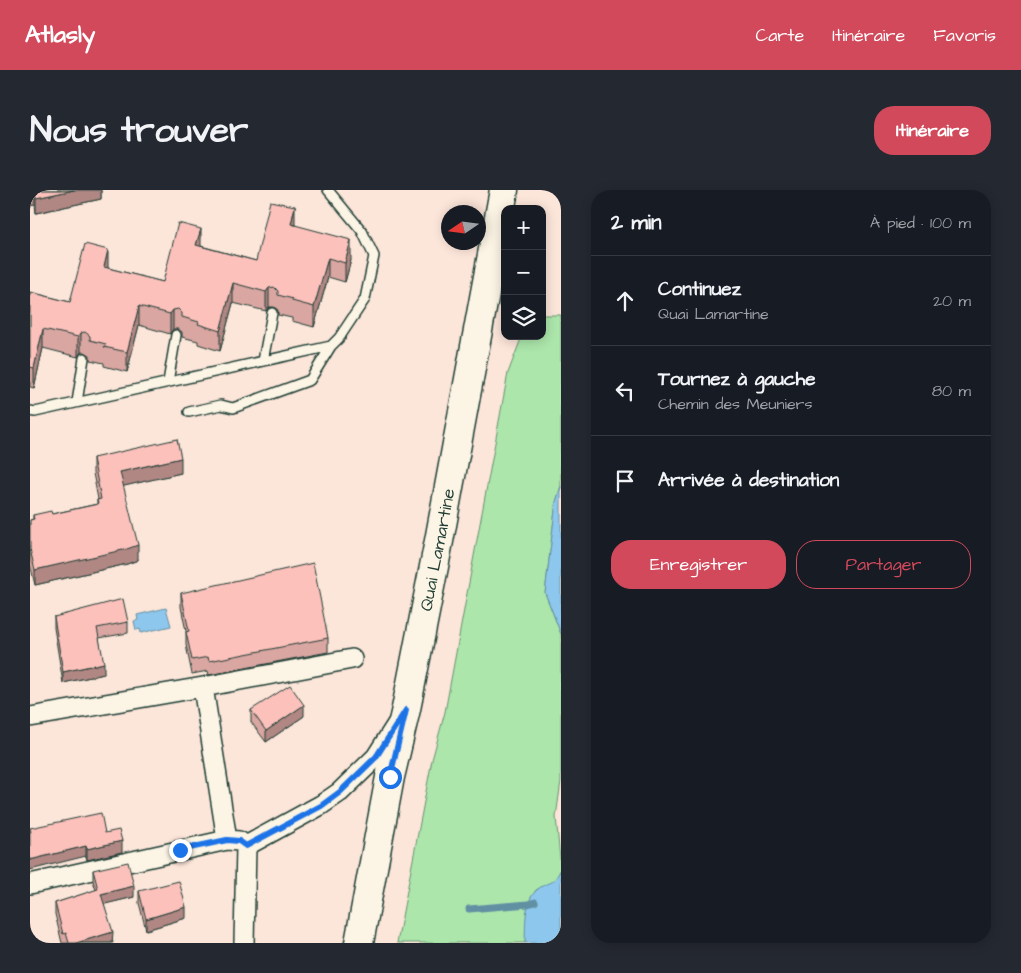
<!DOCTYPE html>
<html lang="fr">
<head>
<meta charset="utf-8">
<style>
  :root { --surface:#171b24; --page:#242831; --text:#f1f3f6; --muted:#9ea1a6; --line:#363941; --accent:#d1495b }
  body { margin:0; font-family:"Architects Daughter",sans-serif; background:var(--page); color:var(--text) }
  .controls { position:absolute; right:15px; top:15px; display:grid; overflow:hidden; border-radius:10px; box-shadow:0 2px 12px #0003 }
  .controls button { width:45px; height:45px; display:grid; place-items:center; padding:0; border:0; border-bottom:1px solid var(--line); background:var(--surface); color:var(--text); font:25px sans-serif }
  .compass { position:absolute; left:411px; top:15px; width:45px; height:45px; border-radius:50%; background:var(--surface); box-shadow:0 2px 12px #0003; rotate:257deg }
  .stop { position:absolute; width:15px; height:15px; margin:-11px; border:4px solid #1a73e8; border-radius:50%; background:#fff }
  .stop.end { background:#1a73e8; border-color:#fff; box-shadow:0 1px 5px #0008 }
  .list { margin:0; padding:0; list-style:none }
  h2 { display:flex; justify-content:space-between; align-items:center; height:65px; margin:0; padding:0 20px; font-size:21px }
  h2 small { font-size:16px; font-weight:400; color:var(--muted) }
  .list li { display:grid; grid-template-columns:32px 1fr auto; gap:15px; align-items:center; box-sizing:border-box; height:90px; padding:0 20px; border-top:1px solid var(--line) }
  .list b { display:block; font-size:19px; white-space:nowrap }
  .list p { margin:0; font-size:16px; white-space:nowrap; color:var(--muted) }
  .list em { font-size:16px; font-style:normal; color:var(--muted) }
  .actions { display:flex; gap:10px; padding:15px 20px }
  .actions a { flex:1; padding:11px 0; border:1px solid var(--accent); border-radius:20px; text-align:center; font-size:18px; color:var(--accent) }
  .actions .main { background:var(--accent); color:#fff }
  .icon { flex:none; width:28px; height:28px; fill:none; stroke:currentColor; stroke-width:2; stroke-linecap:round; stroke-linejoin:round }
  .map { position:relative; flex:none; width:531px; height:753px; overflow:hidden; border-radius:20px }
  header { display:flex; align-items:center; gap:30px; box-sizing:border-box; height:70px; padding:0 25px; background:var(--accent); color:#fff }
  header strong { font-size:24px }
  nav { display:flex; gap:28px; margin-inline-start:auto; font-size:18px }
  .intro { display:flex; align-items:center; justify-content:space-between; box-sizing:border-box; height:120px; padding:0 30px }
  h1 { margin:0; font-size:35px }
  .button { padding:12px 22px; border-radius:20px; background:var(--accent); color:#fff; font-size:18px; font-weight:700 }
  main { display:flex; gap:30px; padding:0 30px }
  aside { flex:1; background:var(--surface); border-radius:20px; box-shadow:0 2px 12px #0003 }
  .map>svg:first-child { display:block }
  .green { fill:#ace6ab; stroke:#669270 }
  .water { fill:#8ec7ed; stroke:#6290a3 }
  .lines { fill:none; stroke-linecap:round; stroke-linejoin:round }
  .stream { stroke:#6290a3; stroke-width:7 }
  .lane-casing { stroke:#1f3d34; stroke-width:12 }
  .street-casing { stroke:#1f3d34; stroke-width:22 }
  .primary-casing { stroke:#1f3d34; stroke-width:31 }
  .lane { stroke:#fcf5e5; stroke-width:9 }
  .street { stroke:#fcf5e5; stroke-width:19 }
  .primary { stroke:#fcf5e5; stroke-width:28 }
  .wall { fill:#daa6a2; stroke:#1f3d34 }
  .shaded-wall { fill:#b18784; stroke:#1f3d34 }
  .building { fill:#fdc1bc; stroke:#1f3d34 }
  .route { stroke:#1a73e8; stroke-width:6 }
  .labels { text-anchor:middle; stroke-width:4; stroke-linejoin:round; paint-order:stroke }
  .street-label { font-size:18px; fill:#1f3d34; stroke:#fcf5e5 }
</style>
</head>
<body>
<header>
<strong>Atlasly</strong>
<nav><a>Carte</a><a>Itinéraire</a><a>Favoris</a></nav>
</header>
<div class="intro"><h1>Nous trouver</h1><a class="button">Itinéraire</a></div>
<main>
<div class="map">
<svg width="531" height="753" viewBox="0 0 531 753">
  <rect width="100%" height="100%" fill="#fce5d9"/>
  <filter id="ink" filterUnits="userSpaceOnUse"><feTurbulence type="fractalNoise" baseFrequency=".02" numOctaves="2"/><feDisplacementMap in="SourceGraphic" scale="10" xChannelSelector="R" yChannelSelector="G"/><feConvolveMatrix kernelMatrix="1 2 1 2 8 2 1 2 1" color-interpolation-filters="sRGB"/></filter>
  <g filter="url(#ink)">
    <!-- green -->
    <path class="green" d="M512,125H531V296L526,312L515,403L531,444V591L526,627L531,679L525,691L506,700L498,714L495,753H367L402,570L415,522L478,183L492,146H512Z"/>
    <!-- water -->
    <path class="water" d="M531,296V444L515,403L526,312Z
      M136,418L141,436L111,443L110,439L106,440L104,431L108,430L107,425Z
      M531,679V753H495C496,737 493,710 508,699C521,689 522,697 531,679Z"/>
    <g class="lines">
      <!-- stream -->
      <path class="stream" d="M439,719L498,714L505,712"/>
      <defs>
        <path id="lane" d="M233,171L242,123
          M138,192L146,145
          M47,212L54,168
          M0,221L5,222L301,156
          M159,222L191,215L203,218L280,190L301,156L309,148L335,109L344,66L332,41L298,0"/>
        <path id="street" d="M173,497L322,469
          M0,527L173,497L197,650
          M216,656L291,615L310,602L346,567L367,534
          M0,694L197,650L209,651L216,656
          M214,753L216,656"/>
        <g id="primary">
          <path id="s1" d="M329,753L360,587L376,519L409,351L474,0"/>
        </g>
      </defs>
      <!-- lane casing -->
      <use href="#lane" class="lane-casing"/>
      <!-- street casing -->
      <use href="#street" class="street-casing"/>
      <!-- primary casing -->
      <use href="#primary" class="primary-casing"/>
      <!-- lane -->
      <use href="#lane" class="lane"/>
      <!-- street -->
      <use href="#street" class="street"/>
      <!-- primary -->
      <use href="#primary" class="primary"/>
    </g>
    <!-- wall -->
    <path class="wall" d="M0,0H71V9L6,23L5,15Z
      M265,35L321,70L315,92L298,87L284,137L262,131V128L248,125V120L244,117H239L236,121L203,113L190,161L168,154V151L152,147V142L148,139H143L140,144L109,135L97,182L74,176V173L60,170V165L55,162H51L48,167L13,158L4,198L0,197V102L40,112L78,78L133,92L171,56L226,71Z
      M63,268L151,283L93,296L108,370L97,374L5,395L0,374V330L3,329V325L22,324L67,314V310L68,309L63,283Z
      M151,403L298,448V462L179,485L178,481L162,484L156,455V441L151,417Z
      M24,427L98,432V443L69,448L74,484L33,493L24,438Z
      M221,520L274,526L236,552L221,532Z
      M0,638L75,643L92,662L57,670L56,666L0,642Z
      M63,680L104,707L74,714L83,753H32L25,724V713L66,700L63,691Z
      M109,701L156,728L116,740L109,713Z"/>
    <!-- shaded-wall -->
    <path class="shaded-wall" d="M5,0V15L0,16V1Z
      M44,0H71V9L6,23V8Z
      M265,16V36L261,34Z
      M171,39V58L166,55Z
      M321,50V70L315,92V73Z
      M78,60V80L74,77Z
      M298,68V87L284,137V117Z
      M203,93V113L190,161V141Z
      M239,98V117L236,121V102Z
      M109,116V135L97,182V162Z
      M143,120V139L140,144V124Z
      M13,139V158L4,198V178Z
      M51,143V162L48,167V147Z
      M151,268V283L90,297V282Z
      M108,355V370L97,374L5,395V380Z
      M74,473V484L33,493V482Z
      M274,515V526L236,552V541Z
      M92,651V662L57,670V659Z
      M56,656V666L0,680V670Z
      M104,696V707L71,715V704Z
      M156,717V728L116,740V729Z
      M83,742L82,753H46Z"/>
    <!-- building -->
    <path class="building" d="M5,0H44L6,8Z
      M240,11L265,16L261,34L321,50L315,73L298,68L284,117L262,111L263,109L248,105V101L244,97L239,98L236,102L203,93L190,141L168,134L169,132L152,127V123L148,119L143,120L140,124L109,116L97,162L74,157L76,154L60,150V146L55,142L51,143L48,147L13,139L4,178L0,177V102L40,112L55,54L78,60L74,77L133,92L148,33L171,39L166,55L226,71Z
      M147,249L151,268L90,282L108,355L97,359L5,380L0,359V330L4,329L3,325L21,321L22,324L68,314L67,310L71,309L63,268Z
      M283,373L298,448L179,471L178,467L162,470L156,442L159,441L151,403Z
      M93,409L98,432L67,438L74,473L33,482L24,427Z
      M260,495L274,515L236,541L221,520Z
      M71,623L75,643L89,640L92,651L57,659L56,656L0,670V642H1L0,638Z
      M98,672L104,696L71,704L83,742L46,753H39L36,743L33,744L25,713L68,699L63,680Z
      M149,691L156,717L116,729L109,701Z"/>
  </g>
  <g class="lines" filter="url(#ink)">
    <!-- route -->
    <path class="route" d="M150,660L197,650L209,651L216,656L291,616L310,602L346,567L376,520L360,587"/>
  </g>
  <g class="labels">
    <!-- street labels -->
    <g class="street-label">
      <text dy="6" stroke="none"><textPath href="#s1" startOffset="401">Quai Lamartine</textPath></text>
    </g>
  </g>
</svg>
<div class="controls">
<button>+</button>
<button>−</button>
<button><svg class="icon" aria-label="layers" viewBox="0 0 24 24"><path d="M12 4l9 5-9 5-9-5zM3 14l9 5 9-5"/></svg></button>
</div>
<svg class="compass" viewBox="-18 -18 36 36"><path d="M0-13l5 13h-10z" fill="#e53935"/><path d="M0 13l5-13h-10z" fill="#9ea1a6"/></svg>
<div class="stop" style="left:360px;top:587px"></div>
<div class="stop end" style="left:150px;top:660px"></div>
</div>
<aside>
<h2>2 min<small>À pied · 100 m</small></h2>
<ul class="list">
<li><svg class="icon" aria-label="ahead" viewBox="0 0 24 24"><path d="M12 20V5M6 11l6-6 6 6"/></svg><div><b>Continuez</b><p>Quai Lamartine</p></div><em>20 m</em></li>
<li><svg class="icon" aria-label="left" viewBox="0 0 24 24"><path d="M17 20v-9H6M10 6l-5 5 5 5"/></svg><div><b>Tournez à gauche</b><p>Chemin des Meuniers</p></div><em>80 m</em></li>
<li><svg class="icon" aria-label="arrive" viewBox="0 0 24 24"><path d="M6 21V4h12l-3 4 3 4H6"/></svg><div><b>Arrivée à destination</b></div></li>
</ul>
<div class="actions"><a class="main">Enregistrer</a><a>Partager</a></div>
</aside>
</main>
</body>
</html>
